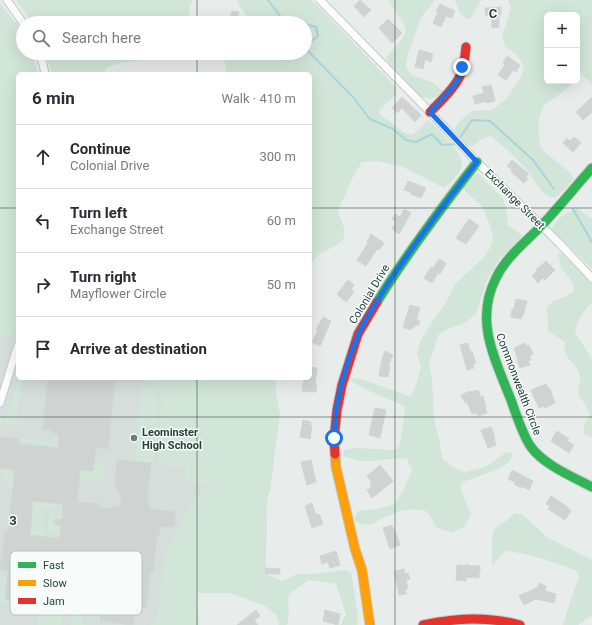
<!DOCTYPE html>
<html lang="en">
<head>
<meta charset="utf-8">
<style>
  :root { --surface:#fff; --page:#f7f7f7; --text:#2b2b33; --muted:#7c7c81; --line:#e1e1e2 }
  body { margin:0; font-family:Roboto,sans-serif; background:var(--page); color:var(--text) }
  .controls { position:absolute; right:12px; top:12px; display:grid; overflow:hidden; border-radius:6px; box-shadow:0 4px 16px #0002 }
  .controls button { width:36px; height:36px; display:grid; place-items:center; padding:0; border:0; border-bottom:1px solid var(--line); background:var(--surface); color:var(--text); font:20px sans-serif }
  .stop { position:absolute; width:12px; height:12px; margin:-9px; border:3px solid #1a73e8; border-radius:50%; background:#fff }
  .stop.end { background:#1a73e8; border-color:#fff; box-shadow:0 1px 4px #0008 }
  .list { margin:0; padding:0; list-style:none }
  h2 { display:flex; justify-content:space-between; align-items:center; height:52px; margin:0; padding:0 16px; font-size:17px }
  h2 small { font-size:13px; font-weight:400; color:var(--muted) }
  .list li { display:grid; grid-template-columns:26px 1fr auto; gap:12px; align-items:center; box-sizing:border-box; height:64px; padding:0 16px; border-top:1px solid var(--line) }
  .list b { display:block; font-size:15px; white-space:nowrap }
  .list p { margin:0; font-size:13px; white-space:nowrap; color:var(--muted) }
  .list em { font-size:13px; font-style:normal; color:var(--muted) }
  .icon { flex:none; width:22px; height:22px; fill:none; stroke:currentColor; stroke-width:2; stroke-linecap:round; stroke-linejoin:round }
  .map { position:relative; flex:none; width:592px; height:625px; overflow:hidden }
  .search { position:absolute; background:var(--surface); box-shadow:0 4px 16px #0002; left:16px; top:16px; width:296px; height:44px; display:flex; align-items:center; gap:10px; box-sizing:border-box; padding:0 14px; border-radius:22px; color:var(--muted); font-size:15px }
  .panel { position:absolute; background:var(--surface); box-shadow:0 4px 16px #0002; left:16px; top:72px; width:296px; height:308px; border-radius:6px }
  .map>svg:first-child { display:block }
  .built { fill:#d6dedb }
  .green { fill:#d1e6d8 }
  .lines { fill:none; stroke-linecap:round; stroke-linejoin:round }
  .stream { stroke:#a9d4db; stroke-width:2 }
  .building { fill:#cfd4d2; stroke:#d1d6d4; fill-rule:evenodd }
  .street-casing { stroke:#c5cac8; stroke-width:9 }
  .fast-casing { stroke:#c3cbc8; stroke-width:11 }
  .slow-casing { stroke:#c3cbc8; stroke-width:11 }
  .jam-casing { stroke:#c3cbc8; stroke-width:11 }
  .street { stroke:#fcfcfc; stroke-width:7 }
  .fast { stroke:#30b455; stroke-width:9 }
  .slow { stroke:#ff9f0a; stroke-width:9 }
  .jam { stroke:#e5322d; stroke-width:9 }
  .route { stroke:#1a73e8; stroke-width:5 }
  .grid { fill:none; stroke:#24423a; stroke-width:1; stroke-opacity:0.55 }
  .poi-dot { fill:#697e78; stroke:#f7fbf9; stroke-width:1.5 }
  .labels { text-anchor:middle; stroke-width:3; stroke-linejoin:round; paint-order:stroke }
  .street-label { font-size:11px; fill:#24423a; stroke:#f7fbf9 }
  .poi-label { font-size:11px; font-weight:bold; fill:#24423a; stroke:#f7fbf9; text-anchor:start }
  .key { fill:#f7fbf9; stroke:#b8c4c0; stroke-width:1 }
  .key-label { font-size:11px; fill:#24423a }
  .grid-label { font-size:13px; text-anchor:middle; font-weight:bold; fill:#24423a; stroke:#f7fbf9; stroke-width:3; stroke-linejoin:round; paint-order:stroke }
</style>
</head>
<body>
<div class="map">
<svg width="592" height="625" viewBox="0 0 592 625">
  <rect width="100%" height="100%" fill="#e8edeb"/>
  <!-- built -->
  <path class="built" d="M18,232V378H270L265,592L197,593L199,625H0V287Z"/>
  <!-- green -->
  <path class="green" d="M16,0H193L190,7L187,23H33Z
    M237,0H310L318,6L397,88L396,95L380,109L379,114L405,133L412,135L423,126L427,120L431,122C439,130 463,153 462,164C462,172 450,183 444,188L403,167L378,161L362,162L354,175L338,211L344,228V239L337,245L319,254L310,264V74H227L223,53H305V23H252L238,4Z
    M388,0H435L421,18L408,54L406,67L411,75L432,82L443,91L439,96L431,99L421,97L388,62L386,57L400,42L406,32L404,24Z
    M455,0H481L471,18L467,19L460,13Z
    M508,0H592V85L577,69V15H547V81H572L571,85L556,97L544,105L539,117V134L540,147L546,153L571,173L574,179L556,198C538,195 537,181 526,169C515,157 503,146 491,136L480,140L472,147L465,144L454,129L458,123L471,111L492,110L507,98L521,77L524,67L518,56L505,46L502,37L511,8Z
    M0,4L19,26L23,34V53H32L38,74H18V326C14,338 13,334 1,337L0,338Z
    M46,53H159L155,58L115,64L105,69L104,74H52Z
    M478,173L503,199L507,212L508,225L522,235L519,243L500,258L486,282L476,314L465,323L448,329L439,334L429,364L432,380L434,418L438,435L443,459L453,467L464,472L485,467L507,452L513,453L509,462L496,470L463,482L460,487L464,498L471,514L465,526L452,533L436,527L431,517L426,511L414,509L401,511L383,518L374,523L367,525L357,523L354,519L358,511L377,509L393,505L403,491L412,470L407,459C397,457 386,460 375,461C365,462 353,460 343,456L344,450L356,448L396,450L400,445L405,408L400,404L365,389L351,381L353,378L362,379L411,397L417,382L421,365L417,355L420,342L431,323L447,301L455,284L483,258L490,248L493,237L490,225L482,206L467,193L463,187L472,176Z
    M577,208L592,219V269L552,230C555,218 567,213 577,208Z
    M558,253L564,254L592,283V302C584,311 577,320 575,332L592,359V437H591L584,434V425L590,414L585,404L578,395V388L581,379C580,376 579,372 577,369C571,357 563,361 565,342L548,331L547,307L553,301L565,297L574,291L573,283L561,268Z
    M18,360V378H21L16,422H20L21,424L19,426L0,424V418L6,420L18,381L14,379L13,377Z
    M145,378H275L276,393L280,414L270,491L267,498L265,574L282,581L297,574H312L344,570L351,572L358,615L357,625H340L346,615L336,584L309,580L293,591L288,598L289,613L287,625H279L277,616L265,606L230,593H197L199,625H151L156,616L160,598L164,562L168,549L176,535L181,523L188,508L207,486L188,482C183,479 185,474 185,469L184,467L164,465L159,461L162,402C159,390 153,386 145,378Z
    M144,383C163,391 158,417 156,432C155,441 154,449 153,458L151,463L135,462L142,385Z
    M57,430H61L58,451H53V446L20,441V439H30L31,438L52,441V438H56Z
    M94,464L101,465L103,466C110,483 89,481 79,480L80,470L93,471Z
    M0,468L15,470L13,490L9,488C7,481 5,477 0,473Z
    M33,501L64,504L63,507L57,508H50L49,509L39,508L38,512L41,513V514L46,515L45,522H42V525L45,526L44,534L56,537L57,538L30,535Z
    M50,511L55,512L56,511H63L62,520L56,519L55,525H61L60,535L52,534V533H47L48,520H51V518L49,517Z
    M515,513L522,514L547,537L592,560V616L589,617L578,625H563L571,599L579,576L577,571C556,563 528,553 505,551L492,566V539L494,529L506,521Z
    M89,559H92L91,565L88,568L76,567L71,570L67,574L62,608L60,610L0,604V578L7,579L60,606L65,563L88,565Z
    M99,560H106L100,621H98L102,586L100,572H99V569H100V566L99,565Z
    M77,603H82L85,606L83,623L86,625H71L73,608V606Z
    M39,611L63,614L62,625H37Z"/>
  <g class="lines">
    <!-- stream -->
    <path class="stream" d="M268,0L281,17L303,23
      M305,24L316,27L318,36L308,44V51L353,97L370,119L393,129L406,140L416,142L432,134L442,145L455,144L456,142
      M459,139L472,120L490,121L533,160L554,189
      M573,209L592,242"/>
  </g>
  <!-- building -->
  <path class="building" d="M360,0L371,10L364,17L354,6Z
    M440,4L455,11L452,18L446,16L441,27L433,23L438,12H436Z
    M501,7V15H499V27L492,28L491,15L486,16L485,8Z
    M232,11L239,12L236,23H229Z
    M388,19L402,33L392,43L379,28Z
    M419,50L433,54L431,62L425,60L423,69L415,67Z
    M507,56L520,65L516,72L513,70L506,80L498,75L505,65L503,63Z
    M491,85L495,101L486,103V101L475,104L473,96L484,93L482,87Z
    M402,97L421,115L415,122L402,108L397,113L392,108Z
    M592,97V112L583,120L576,112Z
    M574,137L581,143L573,152L563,143L567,138L570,141Z
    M512,160L529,174L526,177L528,179L524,183L511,172L512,170L507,166Z
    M408,181L426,188L421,198L410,194L411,192L404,190Z
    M404,209L411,213L399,234L392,229L396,222L392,219L395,214L400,217Z
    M469,219L479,226L466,244L456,238Z
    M371,234L384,243L379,250L377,249L366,266L357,260L368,243L367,242Z
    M439,259L446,263L440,274L438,273L432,283L424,278L431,267L433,268Z
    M546,261L555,270L545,280L543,278L538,283L532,276L537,271L536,270Z
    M348,280L354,285L351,290L354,292L346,302L337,294Z
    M516,299L527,301L523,316L522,315L521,319L511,317L512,309H514Z
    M410,305L420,308L416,319L420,321L418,326L415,325L414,328L412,327L410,330L403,327Z
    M323,317L331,321L320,346L312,342L318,331L316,330Z
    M468,343L470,352L472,351L476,363H473L474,368L467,370L460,345Z
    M525,343L526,346L529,345L533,354L529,356L531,360L528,361L530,365L520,368L517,360L518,359L514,348Z
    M385,351L393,355L388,366H390L388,377L379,376L382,359Z
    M310,367L317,368L315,383L317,384L316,392L302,391L304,378H310Z
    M48,378H115L108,449L96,447L93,471L80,470L77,502L98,504V507L112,509V506L120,507L122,496L115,487L117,460L151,463L147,503H150L149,509L175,512L174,527L160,526L159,535L157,534L153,572H150L146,608L135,607L133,625L100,621L106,560L89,559L88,565L65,563L61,606L5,600L8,570H0L5,531H8L15,470L0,468V437L19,439L18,444L58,448L59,434L52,433V430L43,429ZM33,501L63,504L62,520L55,519V525H61L60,539L30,535ZM20,558L56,562L55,577L18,573Z
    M546,384L549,389H550L555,403L545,408L544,406L539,408L531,390Z
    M478,390L481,397L483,396L485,403L486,407H485L487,413L478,416L476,413L472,414L467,402L465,403L461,395L470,391L471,392Z
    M375,408L386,410L380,438L369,435Z
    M303,420L311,422L310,425L312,426L310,439L300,437Z
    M491,427L494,435L495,438L494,439L496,445L488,448L481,430Z
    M557,431L569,439L567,441L574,445L569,453L551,441Z
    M311,460L316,482L307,485L301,462Z
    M380,465L393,481L372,498L367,490L372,486L370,483L371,482L367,476Z
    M512,470L533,481L529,490L521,486V488L514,484L515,482L508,479Z
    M551,496L569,508L568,509L571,511L565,520L548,509L550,506L546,504Z
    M312,503L316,515L319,514L323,524L312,528L305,506Z
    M392,525L395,533H396L400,545L390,549L383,528Z
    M336,551L340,565L330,568L328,562L322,564L320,556Z
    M467,564L470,566H480V573H479V578L466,577V581L456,580L457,565L464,566Z
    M266,568L280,569V574H265Z
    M404,569L405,574L408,573L410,579L406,580L408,588L405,589L406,594L399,595L394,571Z
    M539,583L546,586L545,591L556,594L554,603L536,599L524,605L519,596L526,592V593L538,587Z
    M256,610L260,616L254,620L258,625H237Z
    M325,610L340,614L338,625L323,621Z"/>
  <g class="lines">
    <defs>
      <path id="street" d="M7,0L23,23
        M320,0L430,112L477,162L560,244L592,278
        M39,53L43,64L45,74
        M0,403L18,345"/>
      <path id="fast" d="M592,168C575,187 559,207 542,225C526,242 506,257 496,278C474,321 495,359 511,400C516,414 523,436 531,447C544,465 573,477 592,487
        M377,302C407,253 442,207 477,162"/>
      <path id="slow" d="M335,454L336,467L355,549L362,570L370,625"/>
      <path id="jam" d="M430,112C440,102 452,91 459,78C464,69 465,57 466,47
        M335,454L334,439L337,410L342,385L358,334L377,302
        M423,625C456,618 487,616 520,625"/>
    </defs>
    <!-- street casing -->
    <use href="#street" class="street-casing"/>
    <!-- fast casing -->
    <use href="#fast" class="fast-casing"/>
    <!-- slow casing -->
    <use href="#slow" class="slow-casing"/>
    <!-- jam casing -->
    <use href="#jam" class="jam-casing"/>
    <!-- street -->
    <use href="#street" class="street"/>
    <!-- fast -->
    <use href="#fast" class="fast"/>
    <!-- slow -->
    <use href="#slow" class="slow"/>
    <!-- jam -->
    <use href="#jam" class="jam"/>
  </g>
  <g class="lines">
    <!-- route -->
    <path class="route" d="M334,438C335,429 335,420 336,411C340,386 348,359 358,335C365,319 375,305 384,290C412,246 445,203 477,162L430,112L452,88L459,78L462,67"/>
  </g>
  <!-- grid -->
  <path class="grid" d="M197,0V23M395,0V625M197,53V74M0,208H18M310,208H592M197,378V625M0,417H592"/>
  <!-- markers -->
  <circle class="poi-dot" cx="134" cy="438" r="4"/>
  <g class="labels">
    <!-- street labels -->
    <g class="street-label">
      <text transform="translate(515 199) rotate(45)" y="4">Exchange Street</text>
      <text transform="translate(369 294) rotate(-59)" y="4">Colonial Drive</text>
      <text transform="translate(519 384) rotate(69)" y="4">Commonwealth Circle</text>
    </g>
    <!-- poi labels -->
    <g class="poi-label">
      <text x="142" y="436">Leominster<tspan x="142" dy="13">High School</tspan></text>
    </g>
  </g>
  <!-- legend -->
  <rect x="10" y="551" width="132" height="64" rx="6" class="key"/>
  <rect x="18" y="562" width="18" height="6" fill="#30b455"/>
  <rect x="18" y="580" width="18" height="6" fill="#ff9f0a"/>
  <rect x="18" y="598" width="18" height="6" fill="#e5322d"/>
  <g class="key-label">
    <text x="43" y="569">Fast</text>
    <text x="43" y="587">Slow</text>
    <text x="43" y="605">Jam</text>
  </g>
  <g class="grid-label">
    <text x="493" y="18">C</text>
    <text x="13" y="525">3</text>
  </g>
</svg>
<div class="controls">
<button>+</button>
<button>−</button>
</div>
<div class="stop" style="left:334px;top:438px"></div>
<div class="stop end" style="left:462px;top:67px"></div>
<div class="search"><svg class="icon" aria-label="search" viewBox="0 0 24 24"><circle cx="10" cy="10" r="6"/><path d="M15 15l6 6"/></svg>Search here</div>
<section class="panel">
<h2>6 min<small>Walk · 410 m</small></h2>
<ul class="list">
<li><svg class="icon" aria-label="ahead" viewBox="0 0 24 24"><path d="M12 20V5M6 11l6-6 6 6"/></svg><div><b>Continue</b><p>Colonial Drive</p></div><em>300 m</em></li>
<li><svg class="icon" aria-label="left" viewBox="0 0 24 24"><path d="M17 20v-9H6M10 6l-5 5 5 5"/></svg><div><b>Turn left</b><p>Exchange Street</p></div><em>60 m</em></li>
<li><svg class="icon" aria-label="right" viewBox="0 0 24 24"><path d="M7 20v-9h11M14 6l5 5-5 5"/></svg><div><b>Turn right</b><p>Mayflower Circle</p></div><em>50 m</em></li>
<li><svg class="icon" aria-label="arrive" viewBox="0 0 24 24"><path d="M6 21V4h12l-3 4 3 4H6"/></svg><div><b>Arrive at destination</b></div></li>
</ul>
</section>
</div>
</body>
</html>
